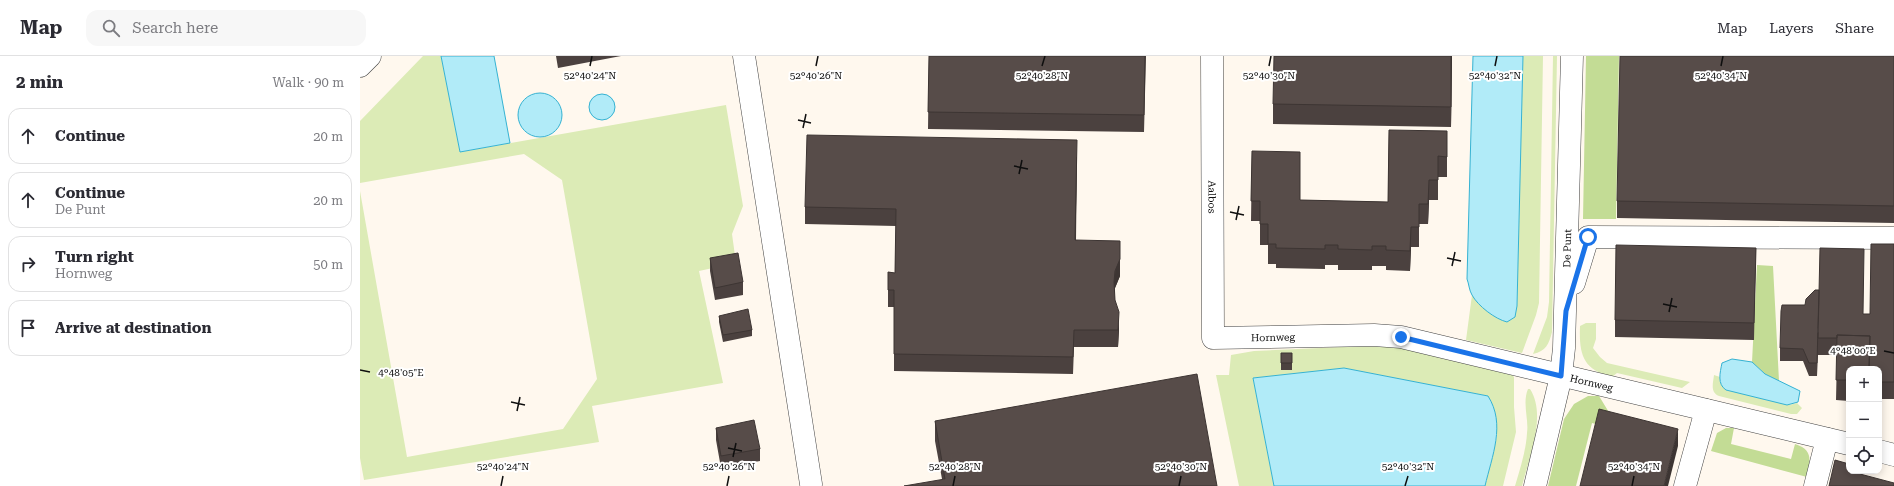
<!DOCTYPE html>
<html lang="en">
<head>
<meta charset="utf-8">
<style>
  :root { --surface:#fff; --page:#f7f7f7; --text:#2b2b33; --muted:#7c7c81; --line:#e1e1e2 }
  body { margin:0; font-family:"Roboto Serif",serif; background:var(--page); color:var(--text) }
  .controls { position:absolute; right:12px; bottom:12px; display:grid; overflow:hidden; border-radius:8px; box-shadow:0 2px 10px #0003 }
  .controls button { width:36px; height:36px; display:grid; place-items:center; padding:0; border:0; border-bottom:1px solid var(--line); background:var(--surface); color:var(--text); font:20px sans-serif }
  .stop { position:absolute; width:12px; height:12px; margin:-9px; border:3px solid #1a73e8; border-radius:50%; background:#fff }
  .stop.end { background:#1a73e8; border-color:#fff; box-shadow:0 1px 4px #0008 }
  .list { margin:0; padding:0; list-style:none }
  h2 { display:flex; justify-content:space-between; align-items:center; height:52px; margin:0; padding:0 16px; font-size:17px }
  h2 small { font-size:13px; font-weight:400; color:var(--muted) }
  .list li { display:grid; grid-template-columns:26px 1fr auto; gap:12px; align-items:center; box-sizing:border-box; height:56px; margin:0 8px 8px; padding:0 8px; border:1px solid var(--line); border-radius:12px }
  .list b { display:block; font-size:15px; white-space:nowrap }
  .list p { margin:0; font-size:13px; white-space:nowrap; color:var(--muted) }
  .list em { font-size:13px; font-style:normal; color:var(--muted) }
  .icon { flex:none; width:22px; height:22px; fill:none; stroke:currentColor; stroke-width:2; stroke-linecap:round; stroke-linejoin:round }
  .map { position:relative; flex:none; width:1534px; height:430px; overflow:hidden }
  header { display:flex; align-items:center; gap:24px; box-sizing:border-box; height:56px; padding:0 20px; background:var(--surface); border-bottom:1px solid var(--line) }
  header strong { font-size:19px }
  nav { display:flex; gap:22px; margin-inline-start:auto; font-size:14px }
  .search { width:280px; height:36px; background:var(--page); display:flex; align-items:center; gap:10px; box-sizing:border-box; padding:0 14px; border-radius:12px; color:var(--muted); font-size:15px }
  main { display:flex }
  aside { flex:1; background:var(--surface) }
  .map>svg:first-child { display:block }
  .green { fill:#dcebb6 }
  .forest { fill:#c3dc95 }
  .water { fill:#b1ebf8; stroke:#35b2d2 }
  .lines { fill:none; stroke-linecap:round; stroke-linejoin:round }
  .minor-casing { stroke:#414141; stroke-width:23 }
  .minor { stroke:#fff; stroke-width:22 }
  .wall { fill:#4b413f }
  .shaded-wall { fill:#3d3533 }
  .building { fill:#574c49; stroke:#3d3533 }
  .route { stroke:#1a73e8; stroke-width:5 }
  .ticks { fill:none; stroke:#0e0e0e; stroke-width:1.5 }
  .labels { text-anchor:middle; stroke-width:4; stroke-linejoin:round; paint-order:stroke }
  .street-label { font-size:10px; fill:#0e0e0e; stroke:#fff }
  .ticks-label { font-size:10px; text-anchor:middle; fill:#0e0e0e; stroke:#fff; stroke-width:4; stroke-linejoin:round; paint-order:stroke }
</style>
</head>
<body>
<header>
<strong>Map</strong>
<div class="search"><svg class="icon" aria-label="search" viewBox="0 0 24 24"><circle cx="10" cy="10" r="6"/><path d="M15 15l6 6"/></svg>Search here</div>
<nav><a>Map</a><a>Layers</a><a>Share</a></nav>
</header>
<main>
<aside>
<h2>2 min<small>Walk · 90 m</small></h2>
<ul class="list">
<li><svg class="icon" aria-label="ahead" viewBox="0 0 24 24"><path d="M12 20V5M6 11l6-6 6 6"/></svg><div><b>Continue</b></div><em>20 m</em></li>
<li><svg class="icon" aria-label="ahead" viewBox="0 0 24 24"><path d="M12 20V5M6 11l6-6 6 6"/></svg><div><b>Continue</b><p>De Punt</p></div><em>20 m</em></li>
<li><svg class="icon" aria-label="right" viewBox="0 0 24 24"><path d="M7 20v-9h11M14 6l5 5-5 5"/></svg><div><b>Turn right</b><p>Hornweg</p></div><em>50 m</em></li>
<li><svg class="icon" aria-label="arrive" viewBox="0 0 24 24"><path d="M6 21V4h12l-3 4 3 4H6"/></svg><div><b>Arrive at destination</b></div></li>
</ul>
</aside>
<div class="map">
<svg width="1534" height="430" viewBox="0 0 1534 430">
  <rect width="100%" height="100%" fill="#fff8ee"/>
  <!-- green -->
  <path class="green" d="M63,0H81L100,96L366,49L383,150L372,178L376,207L339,215L363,327L232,350L239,386L4,424L0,402V135L47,401L203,373L237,323L202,124L164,98L0,127V65Z
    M1163,0H1183L1179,247L1176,259L1162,297L1106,284L1112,239L1122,250H1157Z
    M1193,0H1197L1192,276C1189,288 1186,295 1173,298L1187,261L1189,246Z
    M1226,267H1236V283L1233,292L1240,301L1247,307L1330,326L1322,332L1257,317L1252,321C1222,314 1219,297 1220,270Z
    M1028,289L1152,319L1154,321V351L1156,376L1143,430H1125L1137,380L1128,340L984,312L893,322L914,430H879L856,319H869L871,299L894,295Z
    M1354,319L1360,321V326L1429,349L1437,347L1442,352L1437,358H1431L1359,340C1350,336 1353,328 1354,319Z
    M1168,333H1170C1187,359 1169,402 1162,430H1155C1160,413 1166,395 1167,377C1169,363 1162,347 1168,333Z"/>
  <!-- forest -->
  <path class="forest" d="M1226,0H1259L1256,163H1223Z
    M1397,209L1413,210L1419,325L1405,318L1392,306Z
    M1228,340H1239L1250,358L1246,371L1232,367L1216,430H1188L1204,363L1214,348Z
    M1366,372H1374L1371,388L1431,403L1435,388C1454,394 1450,405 1447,421L1351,395L1357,377Z"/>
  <!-- water -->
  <path class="water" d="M81,0H134L150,87L100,96Z
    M1113,0H1163L1157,250L1155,261L1147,266C1135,263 1118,250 1112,239C1109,234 1109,228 1107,223Z
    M158 59a22 22 0 1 1 44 0a22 22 0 1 1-44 0Z
    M229 51a13 13 0 1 1 26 0a13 13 0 1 1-26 0Z
    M1372,303L1392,306L1405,318L1440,335L1438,346L1427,349L1366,334C1357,328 1360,317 1362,307Z
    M984,312L1128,340C1146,368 1132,400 1125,430H914L893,322Z"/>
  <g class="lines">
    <defs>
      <g id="minor">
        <path d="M384,0L451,428"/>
        <path id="s1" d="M852,0L853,282L1014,279L1041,281L1489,388"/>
        <path d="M0,10L10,0"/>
        <path d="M1214,227L1228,181L1534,182"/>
        <path d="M1519,395L1534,399"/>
        <path id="s2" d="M1175,430L1201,320L1204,292L1212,0"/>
        <path d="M1325,430L1346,354"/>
        <path d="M1455,430L1467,383"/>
      </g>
    </defs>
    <!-- minor casing -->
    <use href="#minor" class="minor-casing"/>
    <!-- minor -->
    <use href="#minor" class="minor"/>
  </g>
  <!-- wall -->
  <path class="wall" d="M196,0H261L198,12Z
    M569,0H786L784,76L568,73Z
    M1092,0L1091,71L913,68V48Z
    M1534,0V167L1257,162V145Z
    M1029,74L1087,96V121H1078V144H1069L1068,168H1059V191H1051L1050,215L1026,214V210H1012V214H978V209H965V213L916,212V208H908V189H900V165H891L892,95L940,144L1028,146Z
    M717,101L716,184L760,202V220L755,232L754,238L759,273L758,291H714L713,318L534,315V251H528V216L535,217L536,170L445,168V151Z
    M1534,188V343H1519V313H1489V345L1476,344L1477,299H1458V298L1457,320H1449L1443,305H1420V292L1503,258H1510Z
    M1396,192L1394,284L1255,281V264Z
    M350,202L383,226V239L355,244L350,215Z
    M359,260L392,274V280L363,286L359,266Z
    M921,297H932V314H921Z
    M575,365L857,430L582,423L575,385Z
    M356,372L400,393V405L361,412L356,384Z"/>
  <!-- shaded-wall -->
  <path class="shaded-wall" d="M1091,0H1092L1091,71Z
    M717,84V101L715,201V184Z
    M1069,124V144L1068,168V148Z
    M1051,171V191L1050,215V195Z
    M760,185V220L755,232L754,243V226Z
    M759,256V273L758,291V274Z
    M1318,373V390L1308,430H1304Z"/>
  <!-- building -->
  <path class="building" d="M569,0H785L784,59L568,56Z
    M914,0H1091V51L913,48Z
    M1260,0H1534V150L1257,145Z
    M1029,74L1087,75V101L1078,100V124H1069L1068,148H1059V171H1051L1050,195L1026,194V190H1012V194L978,193V189H965V193L916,192V188H908V168H900V145H891L892,95L940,96V144L1028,146Z
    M447,79L717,84L715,184L760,185V203L755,215L754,226L755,244L759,256L758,274H714L713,301L534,298V234H528V216L535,217L536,153L445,151Z
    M1511,188H1534V326H1519V313H1509L1510,280L1477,279V282H1458L1460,192L1504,193L1503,258H1510Z
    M1256,189L1396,192L1394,267L1255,264Z
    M378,197L383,226L355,232L350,202Z
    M1455,234H1459L1457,307H1449L1443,293L1420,292L1421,255L1422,249H1445L1446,243Z
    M388,253L392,274L363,279L359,260Z
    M1477,279L1510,280L1509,313H1489V324H1476Z
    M921,297H932V307H921Z
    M837,318L857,430H544L585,423L575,365Z
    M1239,353L1318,373L1304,430H1220Z
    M394,364L400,393L361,400L356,372Z
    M1475,404L1489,408V415H1501L1500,418L1534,427V430H1469Z"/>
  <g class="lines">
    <!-- route -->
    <path class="route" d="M1041,281L1201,320L1206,255L1228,181"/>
  </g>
  <!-- ticks -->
  <path class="ticks" d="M230,10L232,0M456,10L458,0M682,10L685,0M909,10L911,0M1135,10L1137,0M1361,10L1363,0M438,64L451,67M443,72L446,58M654,110L668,113M659,118L662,104M870,156L884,159M876,164L879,150M1087,202L1101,205M1092,210L1095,196M1303,248L1317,251M1309,256L1312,242M1524,295L1534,297M0,314L10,316M151,346L165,349M157,355L160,341M368,392L382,395M373,401L376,387M141,430L143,420M367,430L369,420M593,430L595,420M819,430L821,420M1045,430L1048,420M1272,430L1274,420"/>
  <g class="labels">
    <!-- street labels -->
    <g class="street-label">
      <text dy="4" stroke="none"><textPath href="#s1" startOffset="141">Aalbos</textPath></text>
      <text dy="4" stroke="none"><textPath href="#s2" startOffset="241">De Punt</textPath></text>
      <text dy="4" stroke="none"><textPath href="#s1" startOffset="342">Hornweg</textPath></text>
      <text dy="4" stroke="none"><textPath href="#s1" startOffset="666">Hornweg</textPath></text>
    </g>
  </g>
  <g class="ticks-label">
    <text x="230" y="23">52°40'24"N</text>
    <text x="456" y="23">52°40'26"N</text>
    <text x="682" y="23">52°40'28"N</text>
    <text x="909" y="23">52°40'30"N</text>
    <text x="1135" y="23">52°40'32"N</text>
    <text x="1361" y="23">52°40'34"N</text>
    <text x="1493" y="298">4°48'00"E</text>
    <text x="41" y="320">4°48'05"E</text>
    <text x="143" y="414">52°40'24"N</text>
    <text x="369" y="414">52°40'26"N</text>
    <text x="595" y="414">52°40'28"N</text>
    <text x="821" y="414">52°40'30"N</text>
    <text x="1048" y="414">52°40'32"N</text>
    <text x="1274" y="414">52°40'34"N</text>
  </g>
</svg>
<div class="controls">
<button>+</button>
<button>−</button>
<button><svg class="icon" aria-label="locate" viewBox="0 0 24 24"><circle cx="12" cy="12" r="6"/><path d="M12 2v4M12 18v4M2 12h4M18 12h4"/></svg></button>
</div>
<div class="stop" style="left:1228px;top:181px"></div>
<div class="stop end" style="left:1041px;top:281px"></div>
</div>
</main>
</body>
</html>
